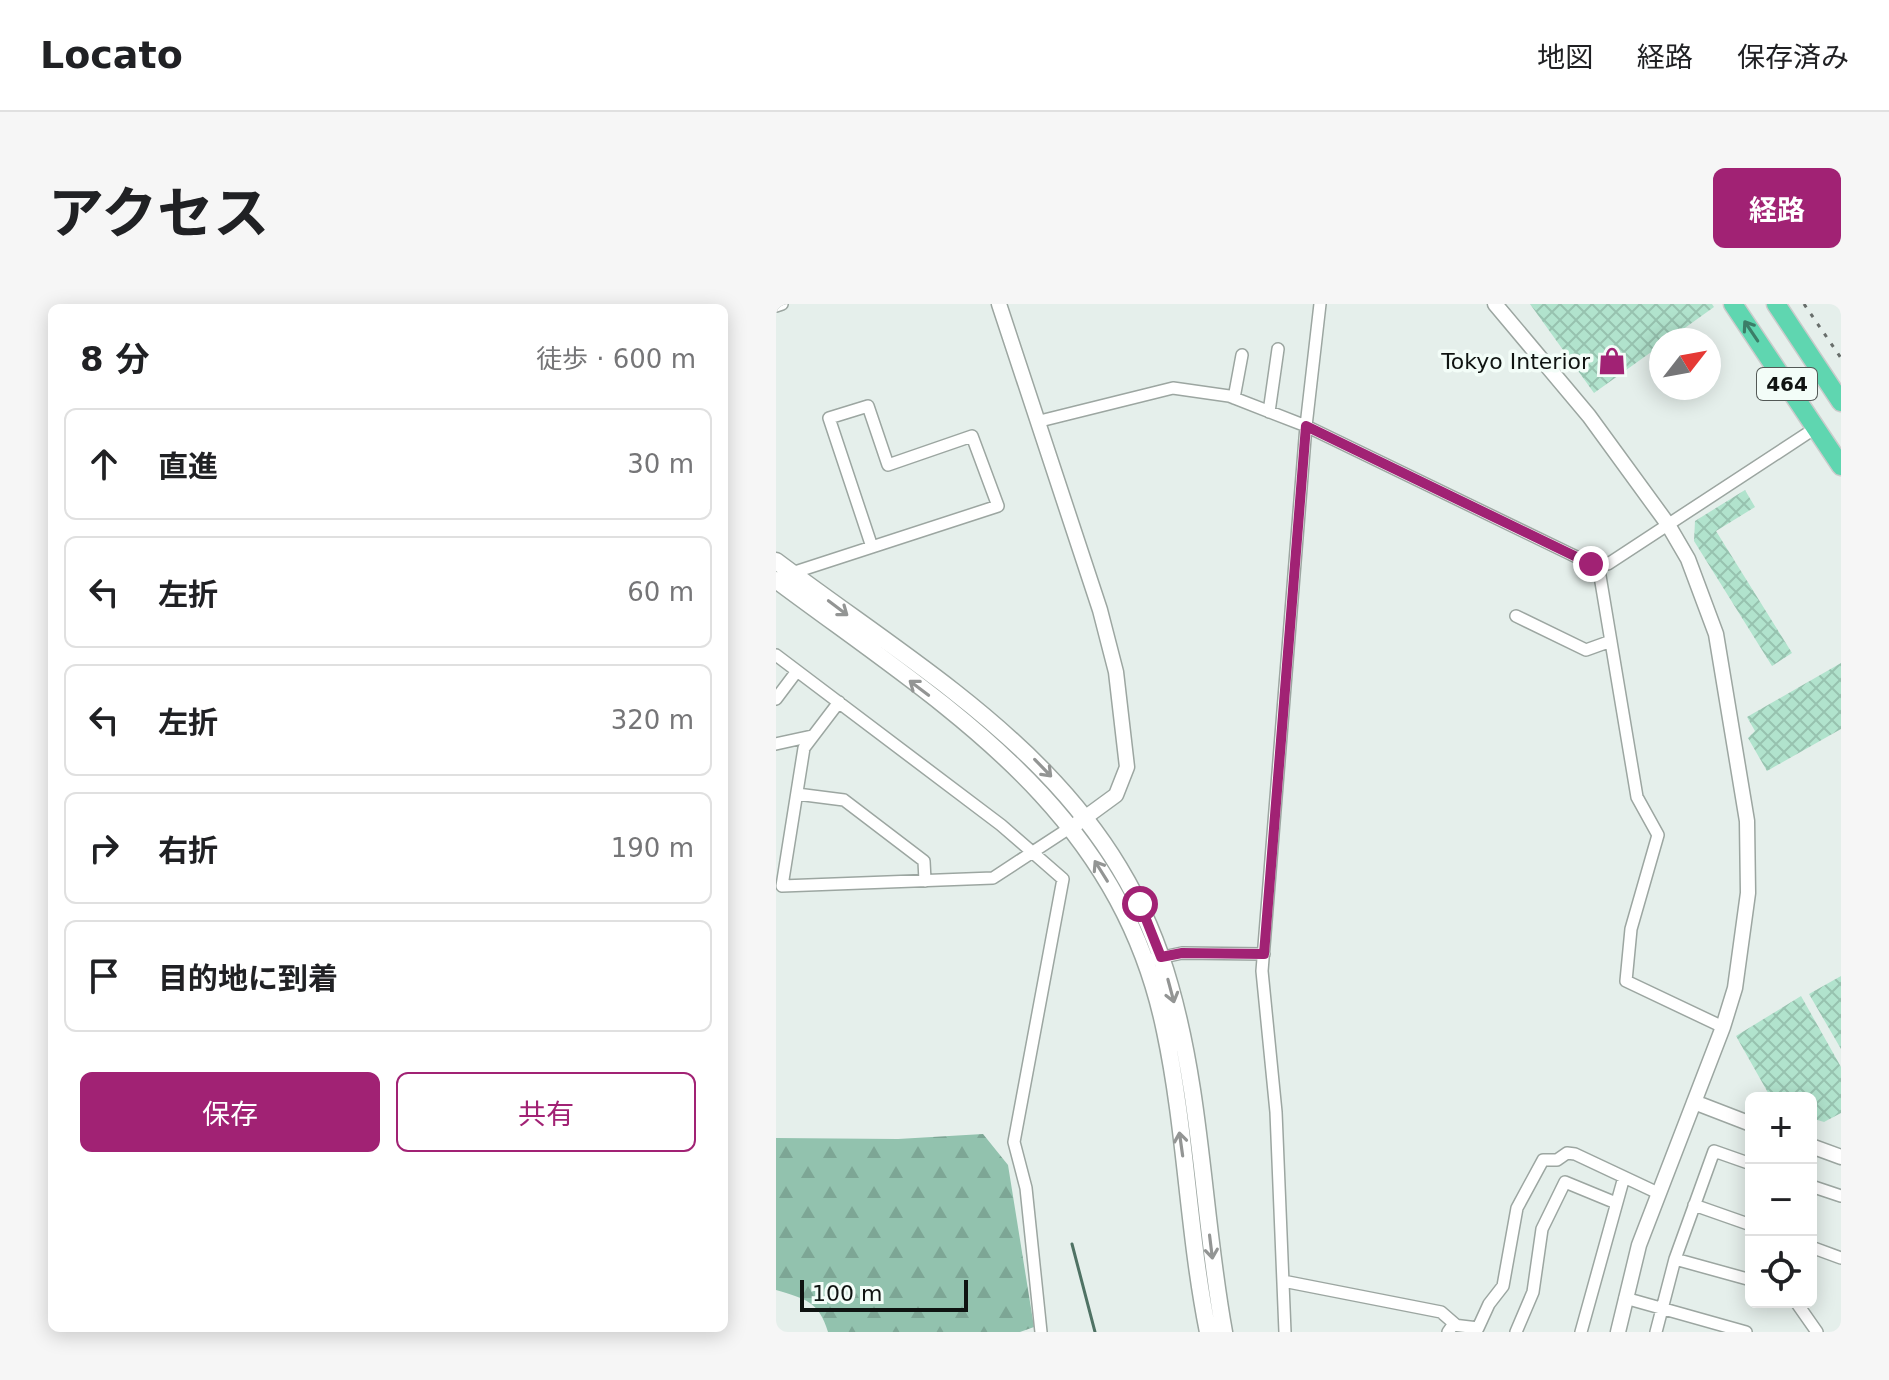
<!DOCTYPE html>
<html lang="ja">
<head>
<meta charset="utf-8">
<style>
  :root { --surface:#fff; --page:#f6f6f6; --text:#202124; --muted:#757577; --line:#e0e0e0; --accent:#a12274 }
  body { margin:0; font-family:"DejaVu Sans","Noto Sans JP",sans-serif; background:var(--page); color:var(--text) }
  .controls { position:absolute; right:24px; bottom:24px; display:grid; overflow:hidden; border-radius:12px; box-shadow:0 4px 20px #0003 }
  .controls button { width:72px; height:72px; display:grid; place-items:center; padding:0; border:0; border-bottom:2px solid var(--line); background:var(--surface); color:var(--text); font:40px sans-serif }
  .compass { position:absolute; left:873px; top:24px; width:72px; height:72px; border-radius:50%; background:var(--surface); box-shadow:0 4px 20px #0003; rotate:59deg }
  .scale { position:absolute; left:24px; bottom:20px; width:168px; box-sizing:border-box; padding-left:8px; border:4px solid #0f1311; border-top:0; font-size:22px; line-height:28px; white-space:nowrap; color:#0f1311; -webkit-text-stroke:6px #f3fdf8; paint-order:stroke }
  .stop { position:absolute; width:24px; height:24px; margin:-18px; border:6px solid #a12274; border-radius:50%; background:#fff }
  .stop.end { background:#a12274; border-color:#fff; box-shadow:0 2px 8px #0008 }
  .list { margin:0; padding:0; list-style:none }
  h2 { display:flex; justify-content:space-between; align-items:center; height:104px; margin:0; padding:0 32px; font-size:34px }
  h2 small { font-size:26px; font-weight:400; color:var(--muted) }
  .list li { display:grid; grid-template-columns:52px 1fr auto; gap:24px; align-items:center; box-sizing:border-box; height:112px; margin:0 16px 16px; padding:0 16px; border:2px solid var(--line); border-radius:12px }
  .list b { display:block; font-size:30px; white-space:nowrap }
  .list em { font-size:26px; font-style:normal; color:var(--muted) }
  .actions { display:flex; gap:16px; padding:24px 32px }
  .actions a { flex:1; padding:18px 0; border:2px solid var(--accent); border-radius:12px; text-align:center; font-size:28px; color:var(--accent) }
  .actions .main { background:var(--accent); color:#fff }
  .icon { flex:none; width:44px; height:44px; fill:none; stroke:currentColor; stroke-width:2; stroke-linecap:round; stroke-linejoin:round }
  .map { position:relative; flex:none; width:1065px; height:1028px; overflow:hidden; border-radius:12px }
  header { display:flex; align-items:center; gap:48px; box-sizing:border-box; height:112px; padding:0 40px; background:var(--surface); border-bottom:2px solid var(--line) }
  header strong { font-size:38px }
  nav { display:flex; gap:44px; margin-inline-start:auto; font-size:28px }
  .intro { display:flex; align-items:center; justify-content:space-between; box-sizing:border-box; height:192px; padding:0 48px }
  h1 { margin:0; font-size:56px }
  .button { padding:20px 36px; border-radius:12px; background:var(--accent); color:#fff; font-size:28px; font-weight:700 }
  main { display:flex; gap:48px; padding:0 48px }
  aside { flex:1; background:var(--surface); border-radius:12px; box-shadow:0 4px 20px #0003 }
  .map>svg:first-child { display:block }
  .forest { fill:url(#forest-firs) }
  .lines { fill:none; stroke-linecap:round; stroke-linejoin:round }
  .stream { stroke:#4f7264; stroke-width:3 }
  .building { fill:url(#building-cross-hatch) }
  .minor-casing { stroke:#9ca6a1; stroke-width:14 }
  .tertiary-casing { stroke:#9ca6a1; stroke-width:17 }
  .secondary-casing { stroke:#9ca6a1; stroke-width:19 }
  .trunk-casing { stroke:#cacbcb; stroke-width:21 }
  .minor { stroke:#fff; stroke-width:11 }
  .tertiary { stroke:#fff; stroke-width:14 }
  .secondary { stroke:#fff; stroke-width:16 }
  .trunk { stroke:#5fd6b0; stroke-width:18 }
  .rail { stroke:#686e6b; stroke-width:3; stroke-dasharray:4 8; stroke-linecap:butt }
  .oneway { stroke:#3b7e68 }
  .oneway2 { stroke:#939594 }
  .route { stroke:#a12274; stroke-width:10 }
  .labels { text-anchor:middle; stroke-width:7; stroke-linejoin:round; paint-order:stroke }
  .shield { fill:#f3fdf8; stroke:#535956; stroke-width:2 }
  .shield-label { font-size:20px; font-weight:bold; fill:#0f1311 }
  .poi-label { font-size:22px; fill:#0f1311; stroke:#f3fdf8; text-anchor:end }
</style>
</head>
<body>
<header>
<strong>Locato</strong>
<nav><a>地図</a><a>経路</a><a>保存済み</a></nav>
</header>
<div class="intro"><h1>アクセス</h1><a class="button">経路</a></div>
<main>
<aside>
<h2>8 分<small>徒歩 · 600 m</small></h2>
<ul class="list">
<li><svg class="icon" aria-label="ahead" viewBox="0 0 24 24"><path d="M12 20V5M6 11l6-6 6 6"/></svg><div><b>直進</b></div><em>30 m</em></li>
<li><svg class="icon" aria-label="left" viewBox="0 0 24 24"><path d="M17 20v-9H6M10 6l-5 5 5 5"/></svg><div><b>左折</b></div><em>60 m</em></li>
<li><svg class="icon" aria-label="left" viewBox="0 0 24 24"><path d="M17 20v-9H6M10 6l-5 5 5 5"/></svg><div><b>左折</b></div><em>320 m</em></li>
<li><svg class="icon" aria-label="right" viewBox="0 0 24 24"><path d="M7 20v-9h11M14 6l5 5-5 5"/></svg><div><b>右折</b></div><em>190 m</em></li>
<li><svg class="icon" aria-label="arrive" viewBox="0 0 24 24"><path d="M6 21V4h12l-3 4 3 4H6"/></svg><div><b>目的地に到着</b></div></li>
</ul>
<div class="actions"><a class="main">保存</a><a>共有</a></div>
</aside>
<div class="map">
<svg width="1065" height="1028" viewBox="0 0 1065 1028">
  <defs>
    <pattern id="forest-firs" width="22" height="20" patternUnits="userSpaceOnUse" patternTransform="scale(2)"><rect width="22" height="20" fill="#92c2ae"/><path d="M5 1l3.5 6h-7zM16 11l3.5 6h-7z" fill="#7da695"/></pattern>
    <pattern id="building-cross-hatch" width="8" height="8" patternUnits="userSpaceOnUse" patternTransform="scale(2)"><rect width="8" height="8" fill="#b1e3cd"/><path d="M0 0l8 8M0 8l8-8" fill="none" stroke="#97c2af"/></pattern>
  </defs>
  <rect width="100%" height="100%" fill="#e5efeb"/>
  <!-- forest -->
  <path class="forest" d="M207,830L232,861L258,1023L244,1028H52C43,997 29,995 0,986V834L122,835Z"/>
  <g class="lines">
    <!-- stream -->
    <path class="stream" d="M296,940L319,1028"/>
  </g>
  <!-- building -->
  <path class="building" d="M754,0H936L938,3L892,36H885V41L818,89Z
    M969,186L979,203L940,227L1016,349L996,362L918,237L919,217Z
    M1065,359V425L991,467L972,434L979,427L971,413Z
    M1065,672V745L1033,690Z
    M1025,692L1065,763V809L1048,818L1035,814V794H995L960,732Z"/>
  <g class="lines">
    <defs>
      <path id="minor" d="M0,2L6,0
        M458,94L466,51
        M493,108L502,45
        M264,117L397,84L453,92L530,122L815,260H832L1041,123
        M822,260L861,493L882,531L855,625L850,677L947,723
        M16,269L222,202L196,132L112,161L92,102L53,114L96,243
        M740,312L810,346L835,337
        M0,351L225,521L287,575L238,838L250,884L265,1028
        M0,395L21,367
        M63,398L28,444L6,582L217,574L295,523
        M0,440L36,432
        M21,490L68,496L148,557L149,577
        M378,655L406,649L488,650
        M1035,882L1065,892
        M918,901L975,921
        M1035,943L1065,954
        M899,955L975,976
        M507,977L665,1008L680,1021
        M849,994L970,1028
        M1020,998L1041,1028
        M509,1028L500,808L486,667L530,122L544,0
        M672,1028L677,1021L702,1024L713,1000L727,982L741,904L767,856H781L791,849L799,850L882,889
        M740,1028L757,988L766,925L789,878L840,899
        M805,1028L848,873
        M880,1028L899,955L938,847L975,860"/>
      <path id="tertiary" d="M223,0L324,306L340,368L351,463L340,491L299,521
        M719,0L813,112L891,219L912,255L940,330L971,517L972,589L959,684L947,723L863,941L842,1028
        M918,798L975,820
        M1035,842L1065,853"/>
      <path id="secondary" d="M0,257C162,379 336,472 394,682C426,794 427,914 448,1028
        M0,276C170,403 343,503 389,727C410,826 412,929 432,1028"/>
      <path id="trunk" d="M957,0L1065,162
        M1000,0L1065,98"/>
    </defs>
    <!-- minor casing -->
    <use href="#minor" class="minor-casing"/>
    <!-- tertiary casing -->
    <use href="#tertiary" class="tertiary-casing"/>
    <!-- secondary casing -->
    <use href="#secondary" class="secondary-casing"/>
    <!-- trunk casing -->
    <use href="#trunk" class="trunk-casing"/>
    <!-- minor -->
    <use href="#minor" class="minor"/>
    <!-- tertiary -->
    <use href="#tertiary" class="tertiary"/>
    <!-- secondary -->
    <use href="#secondary" class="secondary"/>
    <!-- trunk -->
    <use href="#trunk" class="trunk"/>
    <!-- rail -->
    <path class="rail" d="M1028,0L1065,54"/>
  </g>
  <!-- one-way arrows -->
  <defs><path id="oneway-shaft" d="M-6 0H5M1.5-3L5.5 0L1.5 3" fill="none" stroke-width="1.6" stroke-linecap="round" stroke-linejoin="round" transform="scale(2)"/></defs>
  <use class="oneway" href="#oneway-shaft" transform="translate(975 27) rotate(-124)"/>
  <g class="oneway2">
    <use href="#oneway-shaft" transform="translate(62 304) rotate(37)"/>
    <use href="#oneway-shaft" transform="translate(143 384) rotate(-143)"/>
    <use href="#oneway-shaft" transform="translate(267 464) rotate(46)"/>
    <use href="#oneway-shaft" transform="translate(325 567) rotate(-122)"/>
    <use href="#oneway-shaft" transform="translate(395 687) rotate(75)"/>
    <use href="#oneway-shaft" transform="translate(405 840) rotate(-98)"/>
    <use href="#oneway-shaft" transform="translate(435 943) rotate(83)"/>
  </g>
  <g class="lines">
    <!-- route -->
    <path class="route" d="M364,600L385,653L406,649L488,650L530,122L815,260"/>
  </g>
  <!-- icons -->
  <defs>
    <symbol id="shop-bare" viewBox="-9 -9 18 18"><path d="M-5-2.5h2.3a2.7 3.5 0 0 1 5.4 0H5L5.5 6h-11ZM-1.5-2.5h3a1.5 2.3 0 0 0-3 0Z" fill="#a12274" stroke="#f3fdf8" stroke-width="2.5" paint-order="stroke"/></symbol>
  </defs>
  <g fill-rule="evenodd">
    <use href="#shop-bare" x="816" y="37" width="40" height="40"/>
  </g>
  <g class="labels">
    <!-- shield labels -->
    <rect class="shield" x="981" y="64" width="60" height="32" rx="6"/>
    <g class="shield-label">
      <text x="1011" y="87">464</text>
    </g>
    <!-- poi labels -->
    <g class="poi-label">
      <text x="814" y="65">Tokyo Interior</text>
    </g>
  </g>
</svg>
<div class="controls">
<button>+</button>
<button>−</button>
<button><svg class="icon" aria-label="locate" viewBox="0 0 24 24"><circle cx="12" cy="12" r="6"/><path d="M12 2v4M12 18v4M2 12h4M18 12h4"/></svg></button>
</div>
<svg class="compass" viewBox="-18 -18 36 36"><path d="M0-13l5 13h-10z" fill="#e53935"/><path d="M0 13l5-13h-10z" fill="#757577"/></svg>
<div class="scale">100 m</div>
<div class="stop" style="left:364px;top:600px"></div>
<div class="stop end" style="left:815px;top:260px"></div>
</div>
</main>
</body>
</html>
